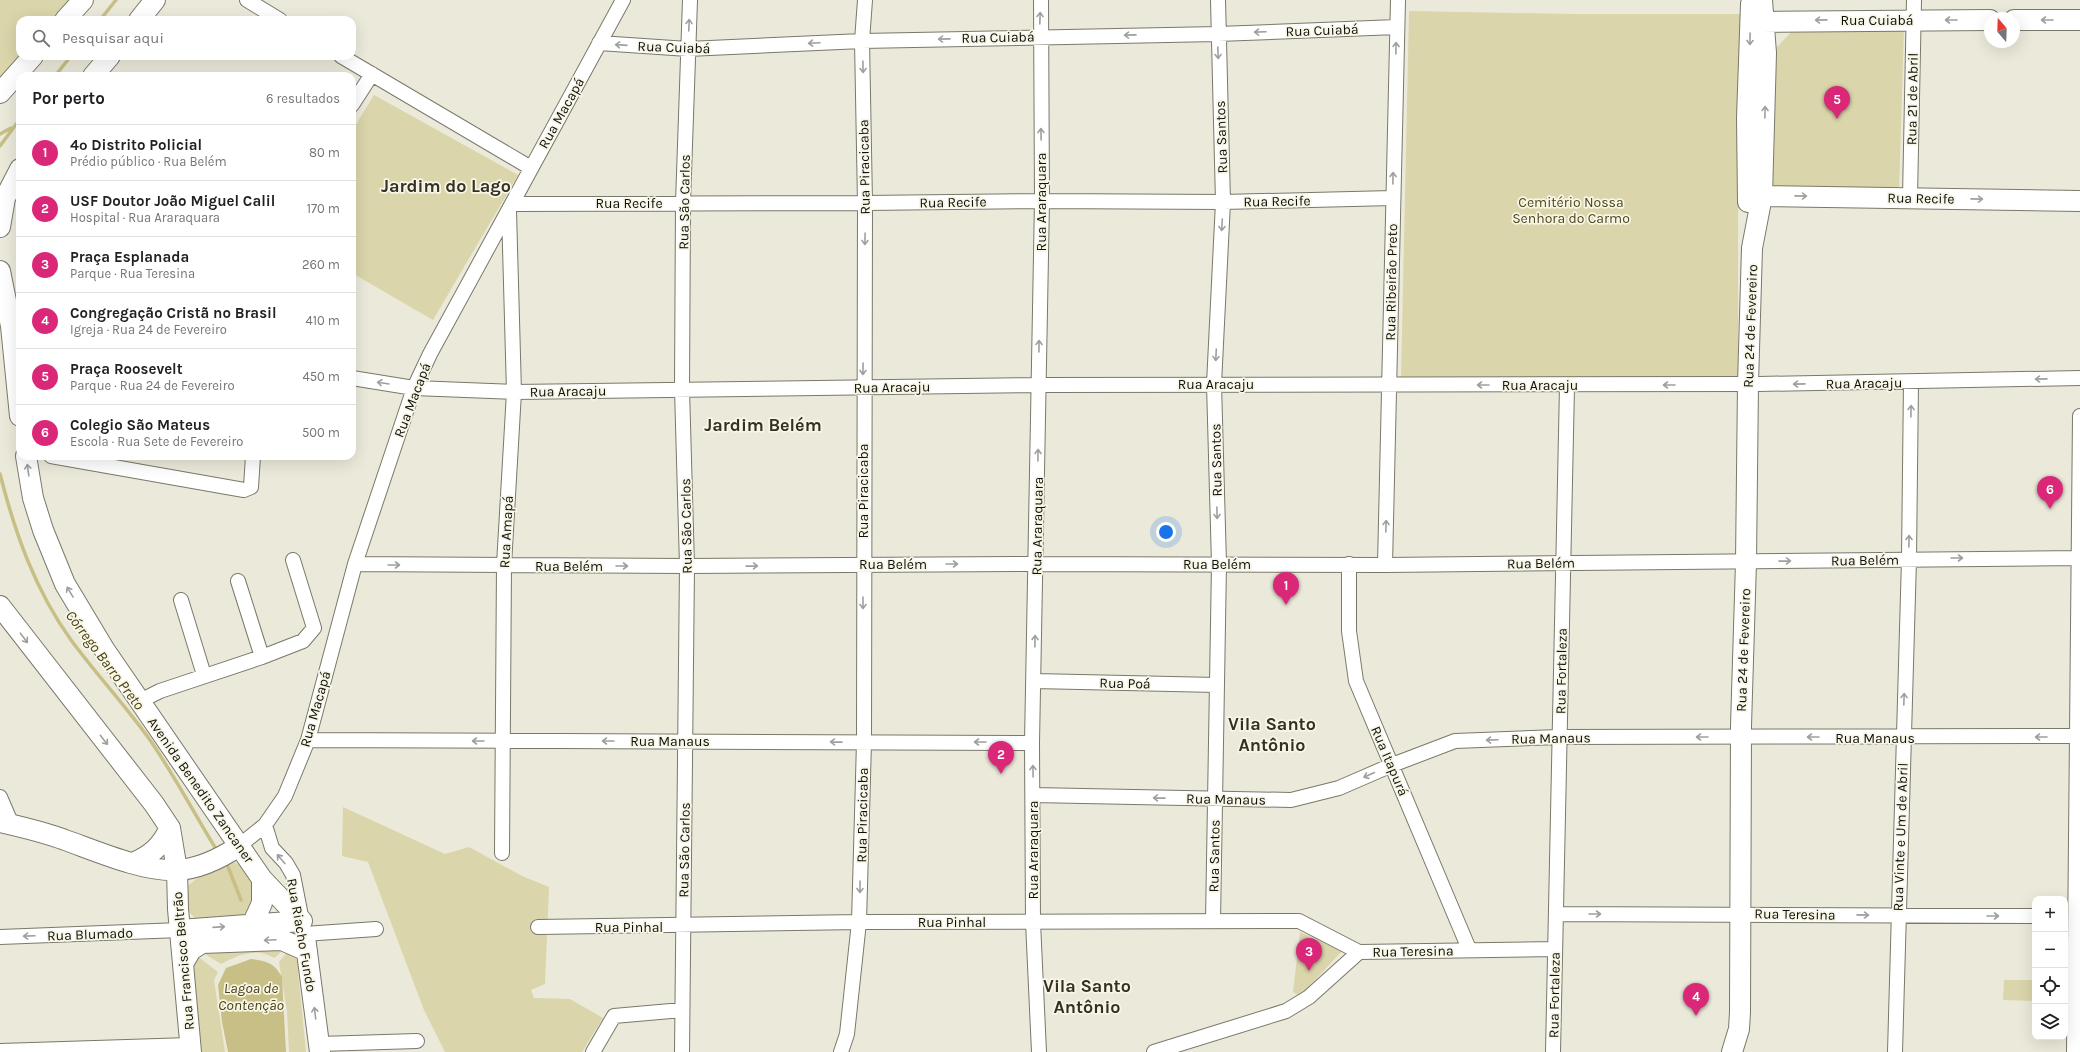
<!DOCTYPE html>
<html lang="pt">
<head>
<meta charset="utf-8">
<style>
  :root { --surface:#fff; --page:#f6f6f6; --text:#202124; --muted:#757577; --line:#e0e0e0; --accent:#db2777 }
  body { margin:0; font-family:Karla,sans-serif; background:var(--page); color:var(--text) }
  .controls { position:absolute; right:12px; bottom:12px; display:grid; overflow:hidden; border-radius:8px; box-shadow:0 4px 16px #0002 }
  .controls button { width:36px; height:36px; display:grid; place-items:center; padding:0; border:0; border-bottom:1px solid var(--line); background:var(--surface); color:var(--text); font:20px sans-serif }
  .compass { position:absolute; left:1984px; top:12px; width:36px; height:36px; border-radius:50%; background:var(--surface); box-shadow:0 4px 16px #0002; rotate:341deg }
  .you { position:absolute; left:1166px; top:532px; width:14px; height:14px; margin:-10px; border:3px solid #fff; border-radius:50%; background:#1a73e8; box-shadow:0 0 0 6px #1a73e833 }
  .badge { display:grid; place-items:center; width:26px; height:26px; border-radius:50%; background:var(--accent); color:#fff; font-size:13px; font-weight:700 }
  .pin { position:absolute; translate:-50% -33px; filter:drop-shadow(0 1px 2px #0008) }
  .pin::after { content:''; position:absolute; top:21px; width:14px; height:12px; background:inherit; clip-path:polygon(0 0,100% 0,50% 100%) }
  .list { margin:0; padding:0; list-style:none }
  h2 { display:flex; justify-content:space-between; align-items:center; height:52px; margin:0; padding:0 16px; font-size:17px }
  h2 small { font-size:13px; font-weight:400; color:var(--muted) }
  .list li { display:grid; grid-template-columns:26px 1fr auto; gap:12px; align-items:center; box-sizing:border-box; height:56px; padding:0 16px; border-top:1px solid var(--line) }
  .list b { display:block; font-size:15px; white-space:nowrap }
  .list p { margin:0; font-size:13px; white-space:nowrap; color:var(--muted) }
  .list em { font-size:13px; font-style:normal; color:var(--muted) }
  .icon { flex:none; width:22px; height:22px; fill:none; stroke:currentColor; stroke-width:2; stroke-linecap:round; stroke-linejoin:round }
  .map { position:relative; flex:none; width:2080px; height:1052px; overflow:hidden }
  .search { position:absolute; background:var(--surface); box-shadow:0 4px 16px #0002; left:16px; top:16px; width:340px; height:44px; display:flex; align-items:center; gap:10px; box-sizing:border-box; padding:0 14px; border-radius:12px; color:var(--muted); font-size:15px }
  .panel { position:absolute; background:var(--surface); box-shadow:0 4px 16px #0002; left:16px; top:72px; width:340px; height:388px; border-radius:12px }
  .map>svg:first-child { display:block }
  .green { fill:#dad5aa }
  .water { fill:#c7bf86 }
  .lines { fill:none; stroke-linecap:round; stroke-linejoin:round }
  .stream { stroke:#c7bf86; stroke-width:3.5 }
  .street-casing { stroke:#7a786a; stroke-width:16 }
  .secondary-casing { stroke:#7a786a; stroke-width:22 }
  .street { stroke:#fff; stroke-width:14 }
  .secondary { stroke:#fff; stroke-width:20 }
  .oneway { stroke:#9f9f9d }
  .labels { text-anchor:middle; stroke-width:3.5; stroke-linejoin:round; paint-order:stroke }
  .street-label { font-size:14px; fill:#10100b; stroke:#f8f6e7 }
  .park-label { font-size:14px; fill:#4d471b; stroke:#f8f6e7 }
  .water-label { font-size:15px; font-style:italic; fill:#484215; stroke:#f8f6e7 }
  .district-label { font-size:18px; font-weight:bold; fill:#333125; stroke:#f8f6e7 }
</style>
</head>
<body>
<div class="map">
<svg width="2080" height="1052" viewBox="0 0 2080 1052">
  <rect width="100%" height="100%" fill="#ebe9da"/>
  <!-- green -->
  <path class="green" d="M0,0H77L59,20H20V56L0,86Z
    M1409,11L1573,14H1743L1738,194V377L1401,379Z
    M1797,26L1904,28L1899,191H1770L1776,48Z
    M374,95L518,175L433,320L352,273V131Z
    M343,807L445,854L469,847L522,876L549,887L545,984L531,990L534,998L570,999L603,1018L582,1052H445L424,1010L368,862L342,856Z
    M228,862C240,861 245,870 253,878C253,893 254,908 242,919L197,920L188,911L184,889L195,880Z
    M1300,932L1342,951L1304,992L1298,995L1293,992Z
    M286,948L274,958C258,947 237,955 221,964L200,951Z
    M289,950L295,955L297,961L306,1052H289L287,1011L279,962Z
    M197,956L218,972L214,980L225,1052H200L193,970Z
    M2004,980H2035V1001L2003,1000Z"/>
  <!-- water -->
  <path class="water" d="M251,959C266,961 274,962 282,977L286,1052H228L222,1022L218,985L226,968Z"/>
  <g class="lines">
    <!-- stream -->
    <path class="stream" d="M100,20L116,0
      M55,76L71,56
      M0,134L11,128
      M0,146L20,119
      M0,474C15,533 35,590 71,640C96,674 125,705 150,740C174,775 194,813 216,849
      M228,867L241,900"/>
    <defs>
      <path id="street" d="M247,0L280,20
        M599,43L688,49L862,41L1218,34L1397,27
        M341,56L531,168
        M352,105L372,74
        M1910,197L1914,0
        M512,204L865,203L1042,201L1223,202L1393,198
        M352,378L414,388L514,392L1038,385L1759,384L2080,378
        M51,456L244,490L251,487L253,456
        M355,564L687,566L1037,564L1385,565L2080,558
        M1349,564V631L1356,681L1469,949
        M1385,565L1398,0
        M238,581L262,657
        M181,600L204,675
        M1034,681L1217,685
        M140,701L160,691L262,657L303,641L314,628L293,560
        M308,740L1032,743
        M1033,795L1291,800L1339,788L1392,765L1455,741L1559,737L2080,736
        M0,797L12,825
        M265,825L272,848L286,863L293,875L302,921
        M239,846L265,825L285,796L308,740L355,564L414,388L430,354L623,0
        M502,853L504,565L514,392L509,211
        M1556,914L2035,916
        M1213,921L1219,564L1214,384L1223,202L1218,0
        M538,927L859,922L1299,921L1359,952
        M304,934L376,929
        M0,937L180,930
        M319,1044L417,1041
        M0,1051L190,1045
        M593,1052L614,1016L682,1010
        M682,1052L687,566L682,389L683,203L690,0
        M841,1052L847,1034L859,922L864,742L865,203L862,41L865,0
        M1039,1052L1033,922L1032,743L1042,201L1041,0
        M1154,1052L1286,1011L1309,997L1359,952L1555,949
        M1553,1052L1567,386
        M1895,1052L1909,559L1911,382
        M2074,1052L2080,416"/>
      <path id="secondary" d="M65,20L83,0
        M139,20L155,0
        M2014,20H2080
        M1763,22L1990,20
        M93,76L110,56
        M0,93L33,56
        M1747,118L1752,132V153
        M1754,187L1762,196L2080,201
        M1748,202L1747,118L1751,4
        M0,227L5,198L20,169
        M0,271L11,326L20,416
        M26,456L33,498L43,530L65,584L104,649L262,879L302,921
        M0,606L154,804L170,828L177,870L178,909L191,1052
        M0,822C22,827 44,832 65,840C96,851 144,872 177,870C200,869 221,858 239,846
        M133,863C152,855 161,846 170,828
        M252,925L262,903V879
        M180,930L302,921
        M305,937L320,1052
        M184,962L191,950L202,943L282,940L307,951
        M1732,1052L1739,1029L1740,1012L1741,726L1746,562L1748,384L1752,248L1762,196L1766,53L1762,0"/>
    </defs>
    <!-- street casing -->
    <use href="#street" class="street-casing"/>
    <!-- secondary casing -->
    <use href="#secondary" class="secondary-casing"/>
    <!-- street -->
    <use href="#street" class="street"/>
    <!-- secondary -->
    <use href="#secondary" class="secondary"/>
  </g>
  <!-- one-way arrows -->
  <defs><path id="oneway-shaft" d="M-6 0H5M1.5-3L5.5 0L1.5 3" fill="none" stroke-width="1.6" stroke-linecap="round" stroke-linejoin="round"/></defs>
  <g class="oneway">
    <use href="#oneway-shaft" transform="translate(1040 18) rotate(-88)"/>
    <use href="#oneway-shaft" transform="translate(1821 20) rotate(179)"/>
    <use href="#oneway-shaft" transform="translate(1951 20) rotate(180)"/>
    <use href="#oneway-shaft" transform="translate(2047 20) rotate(180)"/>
    <use href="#oneway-shaft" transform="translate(689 25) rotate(-88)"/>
    <use href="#oneway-shaft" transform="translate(1260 32) rotate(178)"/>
    <use href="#oneway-shaft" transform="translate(1130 35) rotate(179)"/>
    <use href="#oneway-shaft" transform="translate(944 39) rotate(179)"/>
    <use href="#oneway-shaft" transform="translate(1750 39) rotate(91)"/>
    <use href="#oneway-shaft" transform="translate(814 43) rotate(177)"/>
    <use href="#oneway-shaft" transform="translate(621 45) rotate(-176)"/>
    <use href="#oneway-shaft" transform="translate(1396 48) rotate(-89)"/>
    <use href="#oneway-shaft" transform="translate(1218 53) rotate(88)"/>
    <use href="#oneway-shaft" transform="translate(863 67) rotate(89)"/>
    <use href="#oneway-shaft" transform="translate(1765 112) rotate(-89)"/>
    <use href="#oneway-shaft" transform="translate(1041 134) rotate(-91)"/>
    <use href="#oneway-shaft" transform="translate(1393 178) rotate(-89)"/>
    <use href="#oneway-shaft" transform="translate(1801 196) rotate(1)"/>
    <use href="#oneway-shaft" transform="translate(1977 199) rotate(1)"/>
    <use href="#oneway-shaft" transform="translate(1222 225) rotate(93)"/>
    <use href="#oneway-shaft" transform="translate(865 239) rotate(91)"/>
    <use href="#oneway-shaft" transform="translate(1039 346) rotate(-89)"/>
    <use href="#oneway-shaft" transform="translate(1216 355) rotate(93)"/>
    <use href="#oneway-shaft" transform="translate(863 369) rotate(91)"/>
    <use href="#oneway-shaft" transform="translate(2041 379) rotate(179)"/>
    <use href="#oneway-shaft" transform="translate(383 383) rotate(-171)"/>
    <use href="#oneway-shaft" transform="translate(1799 384) rotate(179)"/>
    <use href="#oneway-shaft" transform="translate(1483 385) rotate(-180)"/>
    <use href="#oneway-shaft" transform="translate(1669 385) rotate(180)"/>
    <use href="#oneway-shaft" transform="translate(1911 411) rotate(-89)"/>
    <use href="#oneway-shaft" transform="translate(1038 455) rotate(-89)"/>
    <use href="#oneway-shaft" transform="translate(28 470) rotate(-98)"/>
    <use href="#oneway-shaft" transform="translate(1217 513) rotate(89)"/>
    <use href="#oneway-shaft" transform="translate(1386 526) rotate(-88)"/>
    <use href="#oneway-shaft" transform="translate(1909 541) rotate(-89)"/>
    <use href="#oneway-shaft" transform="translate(1957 558)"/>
    <use href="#oneway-shaft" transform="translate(1785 561) rotate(-1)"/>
    <use href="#oneway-shaft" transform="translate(952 564)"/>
    <use href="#oneway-shaft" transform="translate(394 565)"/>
    <use href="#oneway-shaft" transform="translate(622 566)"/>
    <use href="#oneway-shaft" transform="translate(752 566) rotate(-1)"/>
    <use href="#oneway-shaft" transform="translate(70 592) rotate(-121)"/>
    <use href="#oneway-shaft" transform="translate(863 603) rotate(90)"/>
    <use href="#oneway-shaft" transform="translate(24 638) rotate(53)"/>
    <use href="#oneway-shaft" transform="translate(1035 641) rotate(-89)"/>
    <use href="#oneway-shaft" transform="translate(1904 699) rotate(-88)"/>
    <use href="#oneway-shaft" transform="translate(1702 737) rotate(180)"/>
    <use href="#oneway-shaft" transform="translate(1813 737) rotate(-180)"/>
    <use href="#oneway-shaft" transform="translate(2041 737) rotate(180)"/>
    <use href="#oneway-shaft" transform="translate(104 740) rotate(52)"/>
    <use href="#oneway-shaft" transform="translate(1492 740) rotate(178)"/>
    <use href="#oneway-shaft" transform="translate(478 741) rotate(-180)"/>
    <use href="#oneway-shaft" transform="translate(608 741) rotate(-180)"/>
    <use href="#oneway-shaft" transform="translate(836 742) rotate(-179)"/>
    <use href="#oneway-shaft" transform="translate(980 742) rotate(-180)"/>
    <use href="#oneway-shaft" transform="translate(1033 771) rotate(-91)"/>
    <use href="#oneway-shaft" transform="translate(1369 775) rotate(156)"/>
    <use href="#oneway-shaft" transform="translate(1159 798) rotate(-179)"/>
    <use href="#oneway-shaft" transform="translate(281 859) rotate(-131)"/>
    <use href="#oneway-shaft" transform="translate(860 887) rotate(91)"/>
    <use href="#oneway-shaft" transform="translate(1595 914)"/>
    <use href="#oneway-shaft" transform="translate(1863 915) rotate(1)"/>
    <use href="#oneway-shaft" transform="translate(1993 916)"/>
    <use href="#oneway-shaft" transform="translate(219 927) rotate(-4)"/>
    <use href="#oneway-shaft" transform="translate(29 936) rotate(178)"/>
    <use href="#oneway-shaft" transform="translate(270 940) rotate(177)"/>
    <use href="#oneway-shaft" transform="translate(315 1013) rotate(-97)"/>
  </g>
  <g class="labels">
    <!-- street labels -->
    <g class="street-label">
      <text x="1877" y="25">Rua Cuiabá</text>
      <text transform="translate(1322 30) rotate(-2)" y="5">Rua Cuiabá</text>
      <text transform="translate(998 37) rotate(-1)" y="5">Rua Cuiabá</text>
      <text transform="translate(674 47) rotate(2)" y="5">Rua Cuiabá</text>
      <text transform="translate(1912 99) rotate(-89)" y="5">Rua 21 de Abril</text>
      <text transform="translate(561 113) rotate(-61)" y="5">Rua Macapá</text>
      <text transform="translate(1221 137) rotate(-92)" y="5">Rua Santos</text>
      <text transform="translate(864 167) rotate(-91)" y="5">Rua Piracicaba</text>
      <text transform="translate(1921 198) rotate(1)" y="5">Rua Recife</text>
      <text transform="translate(1277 201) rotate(-1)" y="5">Rua Recife</text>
      <text transform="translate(684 202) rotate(-89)" y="5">Rua São Carlos</text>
      <text transform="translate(953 202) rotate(-1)" y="5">Rua Recife</text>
      <text transform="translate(1041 202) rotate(-90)" y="5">Rua Araraquara</text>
      <text x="629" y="208">Rua Recife</text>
      <text transform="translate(1391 282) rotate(-89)" y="5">Rua Ribeirão Preto</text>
      <text transform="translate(1750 326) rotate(-88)" y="5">Rua 24 de Fevereiro</text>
      <text transform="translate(1864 383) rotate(-1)" y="5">Rua Aracaju</text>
      <text x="1216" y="389">Rua Aracaju</text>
      <text x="1540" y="390">Rua Aracaju</text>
      <text transform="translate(892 387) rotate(-1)" y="5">Rua Aracaju</text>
      <text transform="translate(568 391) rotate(-1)" y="5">Rua Aracaju</text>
      <text transform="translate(412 400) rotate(-69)" y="5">Rua Macapá</text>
      <text transform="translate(1216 460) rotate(-91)" y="5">Rua Santos</text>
      <text transform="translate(863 491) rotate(-90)" y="5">Rua Piracicaba</text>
      <text transform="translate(686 526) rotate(-91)" y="5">Rua São Carlos</text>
      <text transform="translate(1037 526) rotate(-89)" y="5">Rua Araraquara</text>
      <text transform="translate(506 532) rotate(-87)" y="5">Rua Amapá</text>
      <text transform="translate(1865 560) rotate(-1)" y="5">Rua Belém</text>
      <text transform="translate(1541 563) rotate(-1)" y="5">Rua Belém</text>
      <text x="893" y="569">Rua Belém</text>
      <text x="1217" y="569">Rua Belém</text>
      <text x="569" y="571">Rua Belém</text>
      <text transform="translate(1743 650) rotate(-88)" y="5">Rua 24 de Fevereiro</text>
      <text transform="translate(1561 671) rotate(-89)" y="5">Rua Fortaleza</text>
      <text transform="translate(1125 683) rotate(1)" y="5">Rua Poá</text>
      <text transform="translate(315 709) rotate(-74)" y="5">Rua Macapá</text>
      <text transform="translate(1551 738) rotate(-1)" y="5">Rua Manaus</text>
      <text x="1875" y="743">Rua Manaus</text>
      <text x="670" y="746">Rua Manaus</text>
      <text transform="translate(1390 761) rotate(67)" y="5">Rua Itapurá</text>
      <text transform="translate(201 790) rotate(55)" y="5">Avenida Benedito Zancaner</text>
      <text transform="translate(1226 799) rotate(1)" y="5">Rua Manaus</text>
      <text transform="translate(862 815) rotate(-89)" y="5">Rua Piracicaba</text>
      <text transform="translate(1900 837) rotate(-88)" y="5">Rua Vinte e Um de Abril</text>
      <text transform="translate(684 850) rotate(-89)" y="5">Rua São Carlos</text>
      <text transform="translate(1033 850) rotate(-90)" y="5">Rua Araraquara</text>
      <text transform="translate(1214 856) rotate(-89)" y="5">Rua Santos</text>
      <text transform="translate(1795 914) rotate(1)" y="5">Rua Teresina</text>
      <text x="952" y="927">Rua Pinhal</text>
      <text x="629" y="932">Rua Pinhal</text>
      <text transform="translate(90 934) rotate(-2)" y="5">Rua Blumado</text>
      <text transform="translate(302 935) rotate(80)" y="5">Rua Riacho Fundo</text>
      <text transform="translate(1413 951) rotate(-1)" y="5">Rua Teresina</text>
      <text transform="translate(183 961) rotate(-95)" y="5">Rua Francisco Beltrão</text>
      <text transform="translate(1554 995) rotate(-89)" y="5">Rua Fortaleza</text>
    </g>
    <!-- park labels -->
    <g class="park-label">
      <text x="1571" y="207">Cemitério Nossa<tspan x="1571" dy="16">Senhora do Carmo</tspan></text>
    </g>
    <!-- water labels -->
    <g class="water-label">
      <text transform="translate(105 660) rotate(53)" y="5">Córrego Barro Preto</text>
      <text x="251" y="993">Lagoa de<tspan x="251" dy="17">Contenção</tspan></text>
    </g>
    <!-- district labels -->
    <g class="district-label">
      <text x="446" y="192">Jardim do Lago</text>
      <text x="763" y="431">Jardim Belém</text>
      <text x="1272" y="730">Vila Santo<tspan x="1272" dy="21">Antônio</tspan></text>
      <text x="1087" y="992">Vila Santo<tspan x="1087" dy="21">Antônio</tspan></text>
    </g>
  </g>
</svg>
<div class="controls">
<button>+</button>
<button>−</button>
<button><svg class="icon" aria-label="locate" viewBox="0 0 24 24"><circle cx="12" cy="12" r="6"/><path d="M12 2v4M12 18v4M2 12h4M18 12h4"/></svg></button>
<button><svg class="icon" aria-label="layers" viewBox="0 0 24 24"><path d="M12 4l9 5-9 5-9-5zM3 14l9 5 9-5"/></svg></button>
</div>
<svg class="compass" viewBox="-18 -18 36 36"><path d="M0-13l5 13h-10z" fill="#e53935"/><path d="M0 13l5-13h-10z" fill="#757577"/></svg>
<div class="you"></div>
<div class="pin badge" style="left:1286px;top:605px">1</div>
<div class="pin badge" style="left:1001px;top:774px">2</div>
<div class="pin badge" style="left:1309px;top:971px">3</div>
<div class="pin badge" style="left:1696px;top:1016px">4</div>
<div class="pin badge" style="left:1837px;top:119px">5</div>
<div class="pin badge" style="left:2050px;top:509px">6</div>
<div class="search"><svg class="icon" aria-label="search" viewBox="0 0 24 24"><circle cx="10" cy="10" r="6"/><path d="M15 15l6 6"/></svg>Pesquisar aqui</div>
<section class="panel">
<h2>Por perto<small>6 resultados</small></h2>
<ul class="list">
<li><span class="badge">1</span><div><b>4º Distrito Policial</b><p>Prédio público · Rua Belém</p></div><em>80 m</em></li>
<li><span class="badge">2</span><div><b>USF Doutor João Miguel Calil</b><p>Hospital · Rua Araraquara</p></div><em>170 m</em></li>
<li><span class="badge">3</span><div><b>Praça Esplanada</b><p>Parque · Rua Teresina</p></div><em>260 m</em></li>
<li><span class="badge">4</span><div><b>Congregação Cristã no Brasil</b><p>Igreja · Rua 24 de Fevereiro</p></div><em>410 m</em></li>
<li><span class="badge">5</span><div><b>Praça Roosevelt</b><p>Parque · Rua 24 de Fevereiro</p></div><em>450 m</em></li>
<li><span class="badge">6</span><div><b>Colegio São Mateus</b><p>Escola · Rua Sete de Fevereiro</p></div><em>500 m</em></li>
</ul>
</section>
</div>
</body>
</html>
